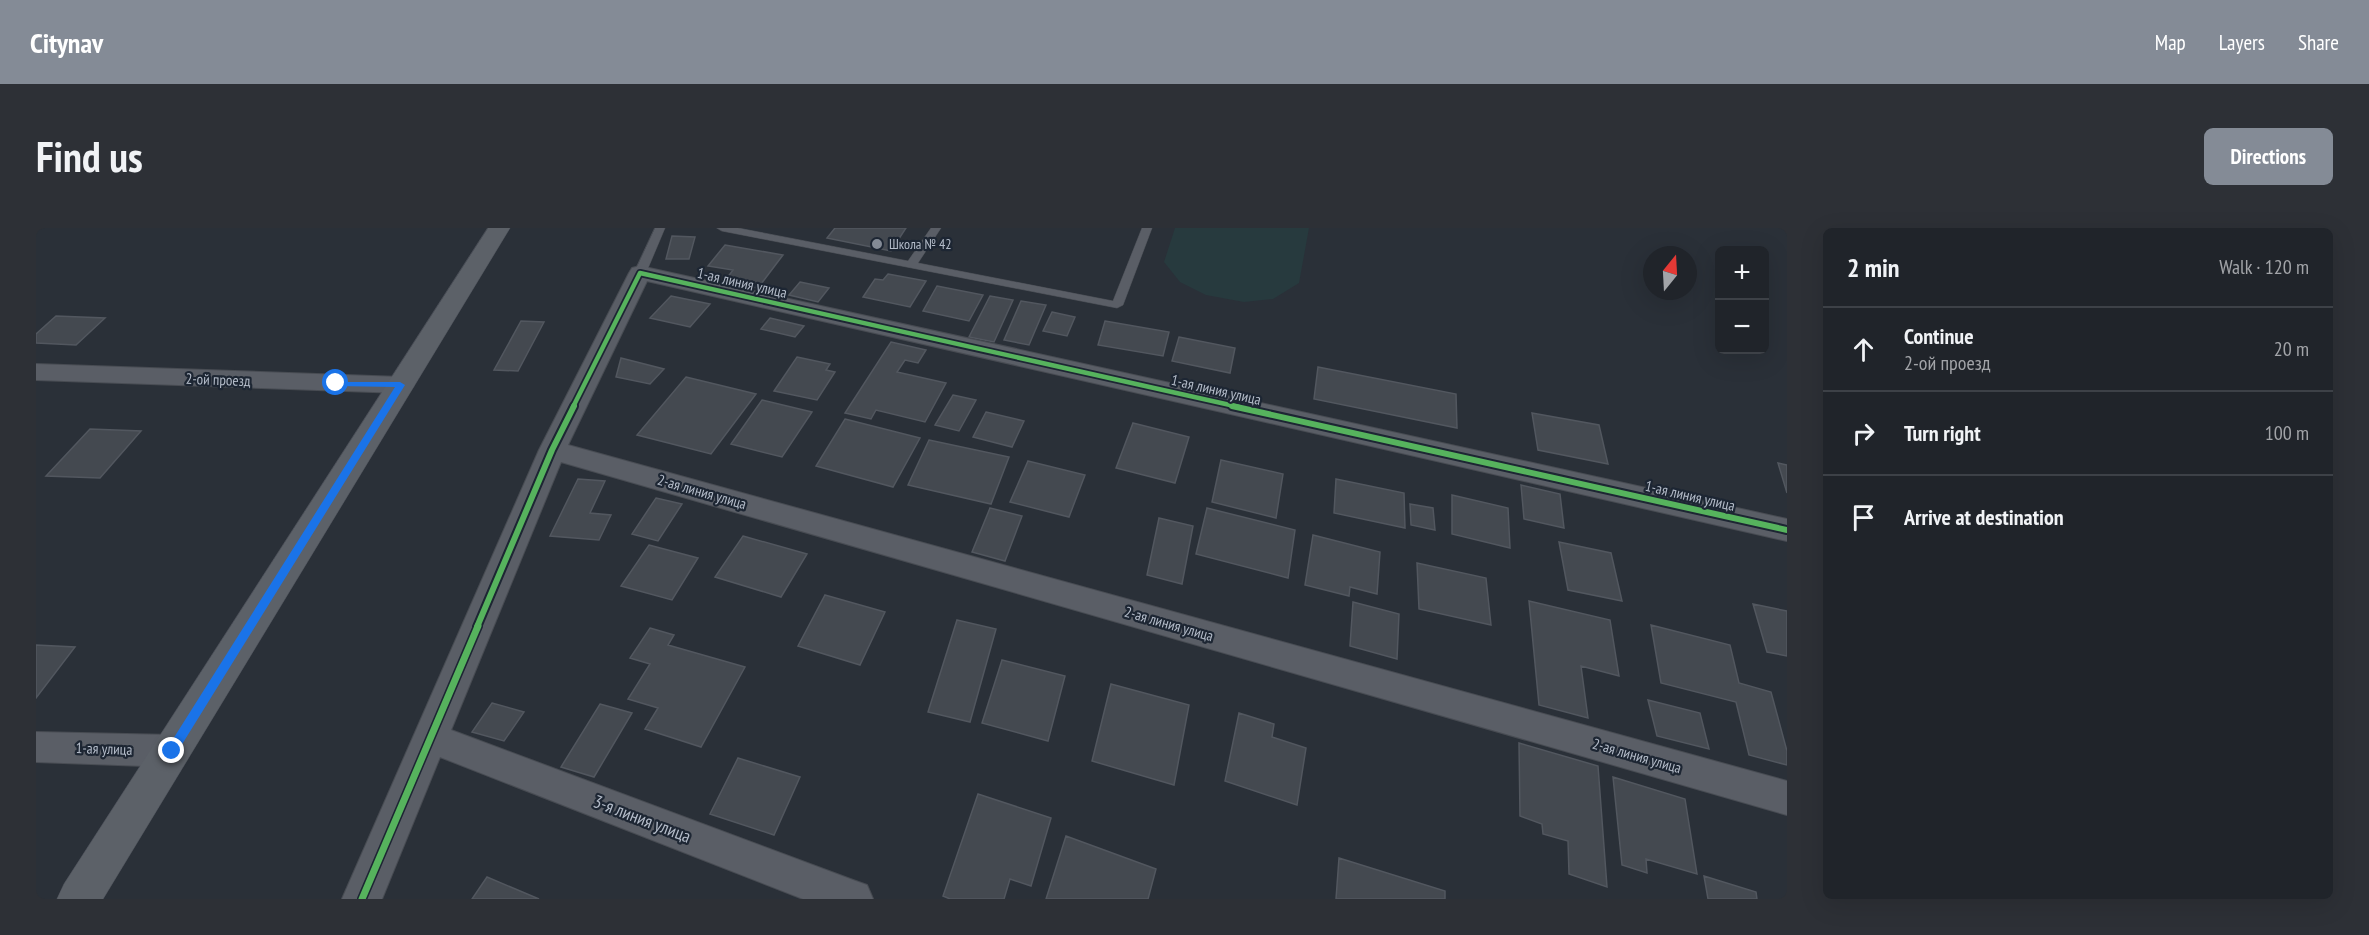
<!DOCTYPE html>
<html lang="en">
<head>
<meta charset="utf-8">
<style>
  :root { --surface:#20242a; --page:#2d3036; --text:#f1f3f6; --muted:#a2a4a8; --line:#3d4147; --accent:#848b96 }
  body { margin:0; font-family:"PT Sans Narrow",sans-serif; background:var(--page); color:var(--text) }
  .controls { position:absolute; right:18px; top:18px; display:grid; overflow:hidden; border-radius:9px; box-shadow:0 6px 24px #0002 }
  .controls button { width:54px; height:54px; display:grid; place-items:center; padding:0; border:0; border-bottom:2px solid var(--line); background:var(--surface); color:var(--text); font:30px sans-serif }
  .compass { position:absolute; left:1607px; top:18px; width:54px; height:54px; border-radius:50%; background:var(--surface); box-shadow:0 6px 24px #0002; rotate:18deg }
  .stop { position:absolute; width:18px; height:18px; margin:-14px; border:4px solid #1a73e8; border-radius:50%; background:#fff }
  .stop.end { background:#1a73e8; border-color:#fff; box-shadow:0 2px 6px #0008 }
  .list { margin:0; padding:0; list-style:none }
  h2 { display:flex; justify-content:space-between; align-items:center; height:78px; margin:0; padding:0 24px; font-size:26px }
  h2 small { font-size:20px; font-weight:400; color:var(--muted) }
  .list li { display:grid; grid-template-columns:39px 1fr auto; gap:18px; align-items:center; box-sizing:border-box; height:84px; padding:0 24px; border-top:2px solid var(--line) }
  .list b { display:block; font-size:22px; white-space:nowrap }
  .list p { margin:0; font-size:20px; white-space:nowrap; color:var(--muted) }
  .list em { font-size:20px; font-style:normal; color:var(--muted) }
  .icon { flex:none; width:33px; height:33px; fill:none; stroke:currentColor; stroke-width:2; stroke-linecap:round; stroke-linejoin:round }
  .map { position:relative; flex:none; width:1751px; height:671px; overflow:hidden; border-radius:9px }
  header { display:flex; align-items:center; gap:36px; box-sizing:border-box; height:84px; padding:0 30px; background:var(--accent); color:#fff }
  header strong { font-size:28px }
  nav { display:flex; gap:33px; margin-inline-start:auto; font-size:21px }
  .intro { display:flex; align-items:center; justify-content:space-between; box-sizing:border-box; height:144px; padding:0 36px }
  h1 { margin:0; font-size:42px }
  .button { padding:15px 27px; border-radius:9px; background:var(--accent); color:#fff; font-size:21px; font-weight:700 }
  main { display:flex; gap:36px; padding:0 36px }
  aside { flex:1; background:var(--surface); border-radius:9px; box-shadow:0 6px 24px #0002 }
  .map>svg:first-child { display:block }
  .green { fill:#273a3e }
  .building { fill:#444950; stroke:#52575f; stroke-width:1.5 }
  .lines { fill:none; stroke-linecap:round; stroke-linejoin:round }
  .service-casing { stroke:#484c53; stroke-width:1 }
  .minor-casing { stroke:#484c53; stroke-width:2 }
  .primary-casing { stroke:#484c55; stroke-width:1 }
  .service { fill:#5a5e66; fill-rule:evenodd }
  .minor { fill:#5a5e66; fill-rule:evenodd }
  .primary { fill:#5c6168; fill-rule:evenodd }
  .cycleway-far2-casing { stroke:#1d2633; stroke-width:8 }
  .cycleway-far1-casing { stroke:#1d2633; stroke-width:10 }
  .cycleway-casing { stroke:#1d2633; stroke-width:10 }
  .cycleway-far2 { stroke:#56b35d; stroke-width:4.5 }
  .cycleway-far1 { stroke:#56b35d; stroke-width:6 }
  .cycleway { stroke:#56b35d; stroke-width:7 }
  .route { fill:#1a73e8 }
  .poi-dot { fill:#848b96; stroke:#1d2633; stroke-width:2 }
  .labels { text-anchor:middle; stroke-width:4.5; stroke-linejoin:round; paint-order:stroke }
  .far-poi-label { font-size:14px; fill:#b4bcc9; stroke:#1d2633; text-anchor:start }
  .street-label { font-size:15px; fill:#b4bcc9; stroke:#1d2633 }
  .near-street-label { font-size:18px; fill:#b4bcc9; stroke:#1d2633 }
</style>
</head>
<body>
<header>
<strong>Citynav</strong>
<nav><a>Map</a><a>Layers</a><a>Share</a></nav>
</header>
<div class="intro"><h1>Find us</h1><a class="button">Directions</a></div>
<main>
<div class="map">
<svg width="1751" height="671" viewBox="0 0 1751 671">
  <rect width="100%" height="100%" fill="#2a3038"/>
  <!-- green -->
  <path class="green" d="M1139,0H1273L1263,55L1237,71L1208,74L1170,67L1144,54L1128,34Z"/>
  <!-- building -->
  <path class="building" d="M799,0H870L855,23L791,10Z
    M636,8L659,9L653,31H630Z
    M689,17L747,27L722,60L688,54L697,42L672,38Z
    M852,46L890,53L874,79L827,69L839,51L847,52Z
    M764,54L793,60L782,74L753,67Z
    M901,58L947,67L933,93L887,83Z
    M635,68L674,76L654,99L614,90Z
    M954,68L977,72L958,114L933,109Z
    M985,73L1010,77L993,117L968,112Z
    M1016,84L1039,89L1031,108L1007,103Z
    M20,88L69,90L40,117L0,115V106Z
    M734,90L768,98L759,109L725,101Z
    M485,93L508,94L482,143L458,142Z
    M1069,93L1133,104L1127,128L1062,117Z
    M1143,109L1199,120L1194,145L1136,133Z
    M855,114L890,122L882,135L869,132L861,144L910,155L889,194L840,182L835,191L809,185Z
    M761,129L794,136L790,142L799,144L781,172L738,163Z
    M585,130L628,141L614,156L580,149Z
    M1282,139L1420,166L1421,200L1278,171Z
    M650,149L720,166L675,226L601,207Z
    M917,167L940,172L923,203L899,197Z
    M726,172L776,184L746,229L695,216Z
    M950,184L988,193L976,219L937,209Z
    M1496,185L1563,197L1572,236L1502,222Z
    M809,191L884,210L857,259L780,238Z
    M1097,195L1153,209L1139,255L1080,240Z
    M54,201L105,203L64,250L10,248Z
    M893,212L973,229L955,276L872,257Z
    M1185,232L1247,246L1240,290L1176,274Z
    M992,233L1049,247L1033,289L974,274Z
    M1742,235L1751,237V265Z
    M542,251L569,253L554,285L575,287L563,312L514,308Z
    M1300,251L1368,265L1369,300L1298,285Z
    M1485,257L1524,266L1528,300L1488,291Z
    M1416,267L1472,280L1474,320L1416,306Z
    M620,270L646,276L622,313L596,306Z
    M1374,276L1397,280L1399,302L1375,297Z
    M954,280L986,288L969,333L936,324Z
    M1171,280L1259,302L1252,350L1160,326Z
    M1123,290L1157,298L1146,356L1111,347Z
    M1277,307L1344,324L1341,366L1314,359L1313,368L1269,357Z
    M707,308L771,326L745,369L679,349Z
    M1523,314L1575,325L1586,373L1532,362Z
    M613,317L662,330L636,372L585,358Z
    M1381,335L1450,350L1455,397L1383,381Z
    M789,367L849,384L824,437L762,418Z
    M1493,373L1574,392L1583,448L1545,438L1552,490L1503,477Z
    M1317,374L1363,386L1361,431L1314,418Z
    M1717,376L1751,383V428L1731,424Z
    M921,392L960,401L934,494L892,484Z
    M1615,397L1694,417L1703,455L1735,464L1751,523V537L1713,527L1700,474L1625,455Z
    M614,400L638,407L632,417L709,439L665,519L609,501L622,480L592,471L614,436L594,430Z
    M0,417L39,419L0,470Z
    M966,432L1029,448L1012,513L946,495Z
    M1075,456L1153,477L1138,557L1056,533Z
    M1612,472L1664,485L1673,521L1621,508Z
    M456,475L488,484L468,513L436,504Z
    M564,476L596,485L558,549L525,539Z
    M1203,485L1238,496L1236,509L1270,520L1261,577L1189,553Z
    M1483,515L1562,538L1571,659L1533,646L1532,613L1507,606L1506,596L1484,588Z
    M702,530L764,549L738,607L674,586Z
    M1577,549L1649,571L1661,646L1610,631L1611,645L1586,637Z
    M942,566L1015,590L995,658L974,651L968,671H914L907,668Z
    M1030,608L1120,641L1112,671H1010Z
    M1303,630L1409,663V671H1300Z
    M1668,648L1720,664L1721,671H1672Z
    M451,649L503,671H436Z"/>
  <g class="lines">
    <defs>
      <path id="service" d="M619,0H629L610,45L604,48L600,47L598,45Z
        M681,0H702L872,33L895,0H905L882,35L1077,73L1106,0H1116L1087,77L1081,80L686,3Z"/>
      <path id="minor" d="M604,38L1751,291V313L611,53L532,217L1751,553V587L525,234L415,502L817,652L831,657L837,671H767L404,529L346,671H306L503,222L593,45L596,40Z
        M0,136L365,149L374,151L378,157L374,163L365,165L0,152Z
        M0,504L136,507L148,512L154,523L148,534L136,539L0,534Z"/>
      <path id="primary" d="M452,0H474L67,671H21L28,656Z"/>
    </defs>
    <!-- service casing -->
    <use href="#service" class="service-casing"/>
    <!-- minor casing -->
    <use href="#minor" class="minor-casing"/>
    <!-- primary casing -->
    <use href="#primary" class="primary-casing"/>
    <!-- service -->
    <use href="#service" class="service"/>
    <!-- minor -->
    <use href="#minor" class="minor"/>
    <!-- primary -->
    <use href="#primary" class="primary"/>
    <defs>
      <path id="cycleway-far2" d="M537,179L604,45L1203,179"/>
      <path id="cycleway-far1" d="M1196,178L1751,302
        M441,399L516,222L538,178"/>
      <path id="cycleway" d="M326,671L442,398"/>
    </defs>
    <!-- cycleway-far2 casing -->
    <use href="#cycleway-far2" class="cycleway-far2-casing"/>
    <!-- cycleway-far1 casing -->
    <use href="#cycleway-far1" class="cycleway-far1-casing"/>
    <!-- cycleway casing -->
    <use href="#cycleway" class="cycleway-casing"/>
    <!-- cycleway-far2 -->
    <use href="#cycleway-far2" class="cycleway-far2"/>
    <!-- cycleway-far1 -->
    <use href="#cycleway-far1" class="cycleway-far1"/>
    <!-- cycleway -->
    <use href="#cycleway" class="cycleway"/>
  </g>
  <!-- route -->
  <path class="route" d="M297,154H364L369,157L140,526H132V519L359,159L300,158L297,157Z"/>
  <!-- markers -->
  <circle class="poi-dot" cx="841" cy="16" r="6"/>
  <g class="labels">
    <!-- far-poi labels -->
    <g class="far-poi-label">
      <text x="853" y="21">Школа № 42</text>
    </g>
    <!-- street labels -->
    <g class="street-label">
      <text transform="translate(706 55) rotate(13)" y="5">1-ая линия улица</text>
      <text transform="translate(182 152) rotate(2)" y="5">2-ой проезд</text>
      <text transform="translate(1180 162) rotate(13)" y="5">1-ая линия улица</text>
      <text transform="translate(666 264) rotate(16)" y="5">2-ая линия улица</text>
      <text transform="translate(1654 268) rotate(13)" y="5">1-ая линия улица</text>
      <text transform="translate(1133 396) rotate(16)" y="5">2-ая линия улица</text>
      <text transform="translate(68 521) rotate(2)" y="5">1-ая улица</text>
      <text transform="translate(1601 528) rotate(16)" y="5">2-ая линия улица</text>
    </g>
    <!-- near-street labels -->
    <g class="near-street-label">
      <text transform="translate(606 591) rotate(21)" y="6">3-я линия улица</text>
    </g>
  </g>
</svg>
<div class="controls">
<button>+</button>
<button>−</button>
</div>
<svg class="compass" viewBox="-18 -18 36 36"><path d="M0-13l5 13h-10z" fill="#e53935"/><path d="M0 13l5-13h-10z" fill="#a2a4a8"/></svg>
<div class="stop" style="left:300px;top:155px"></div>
<div class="stop end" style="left:136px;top:523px"></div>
</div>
<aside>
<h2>2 min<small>Walk · 120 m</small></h2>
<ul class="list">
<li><svg class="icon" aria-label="ahead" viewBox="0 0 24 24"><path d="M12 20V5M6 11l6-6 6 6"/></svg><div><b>Continue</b><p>2-ой проезд</p></div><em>20 m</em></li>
<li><svg class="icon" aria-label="right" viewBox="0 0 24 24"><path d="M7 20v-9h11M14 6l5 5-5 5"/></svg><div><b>Turn right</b></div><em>100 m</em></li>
<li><svg class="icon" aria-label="arrive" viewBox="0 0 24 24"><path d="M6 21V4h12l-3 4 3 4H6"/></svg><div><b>Arrive at destination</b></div></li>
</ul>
</aside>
</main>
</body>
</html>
